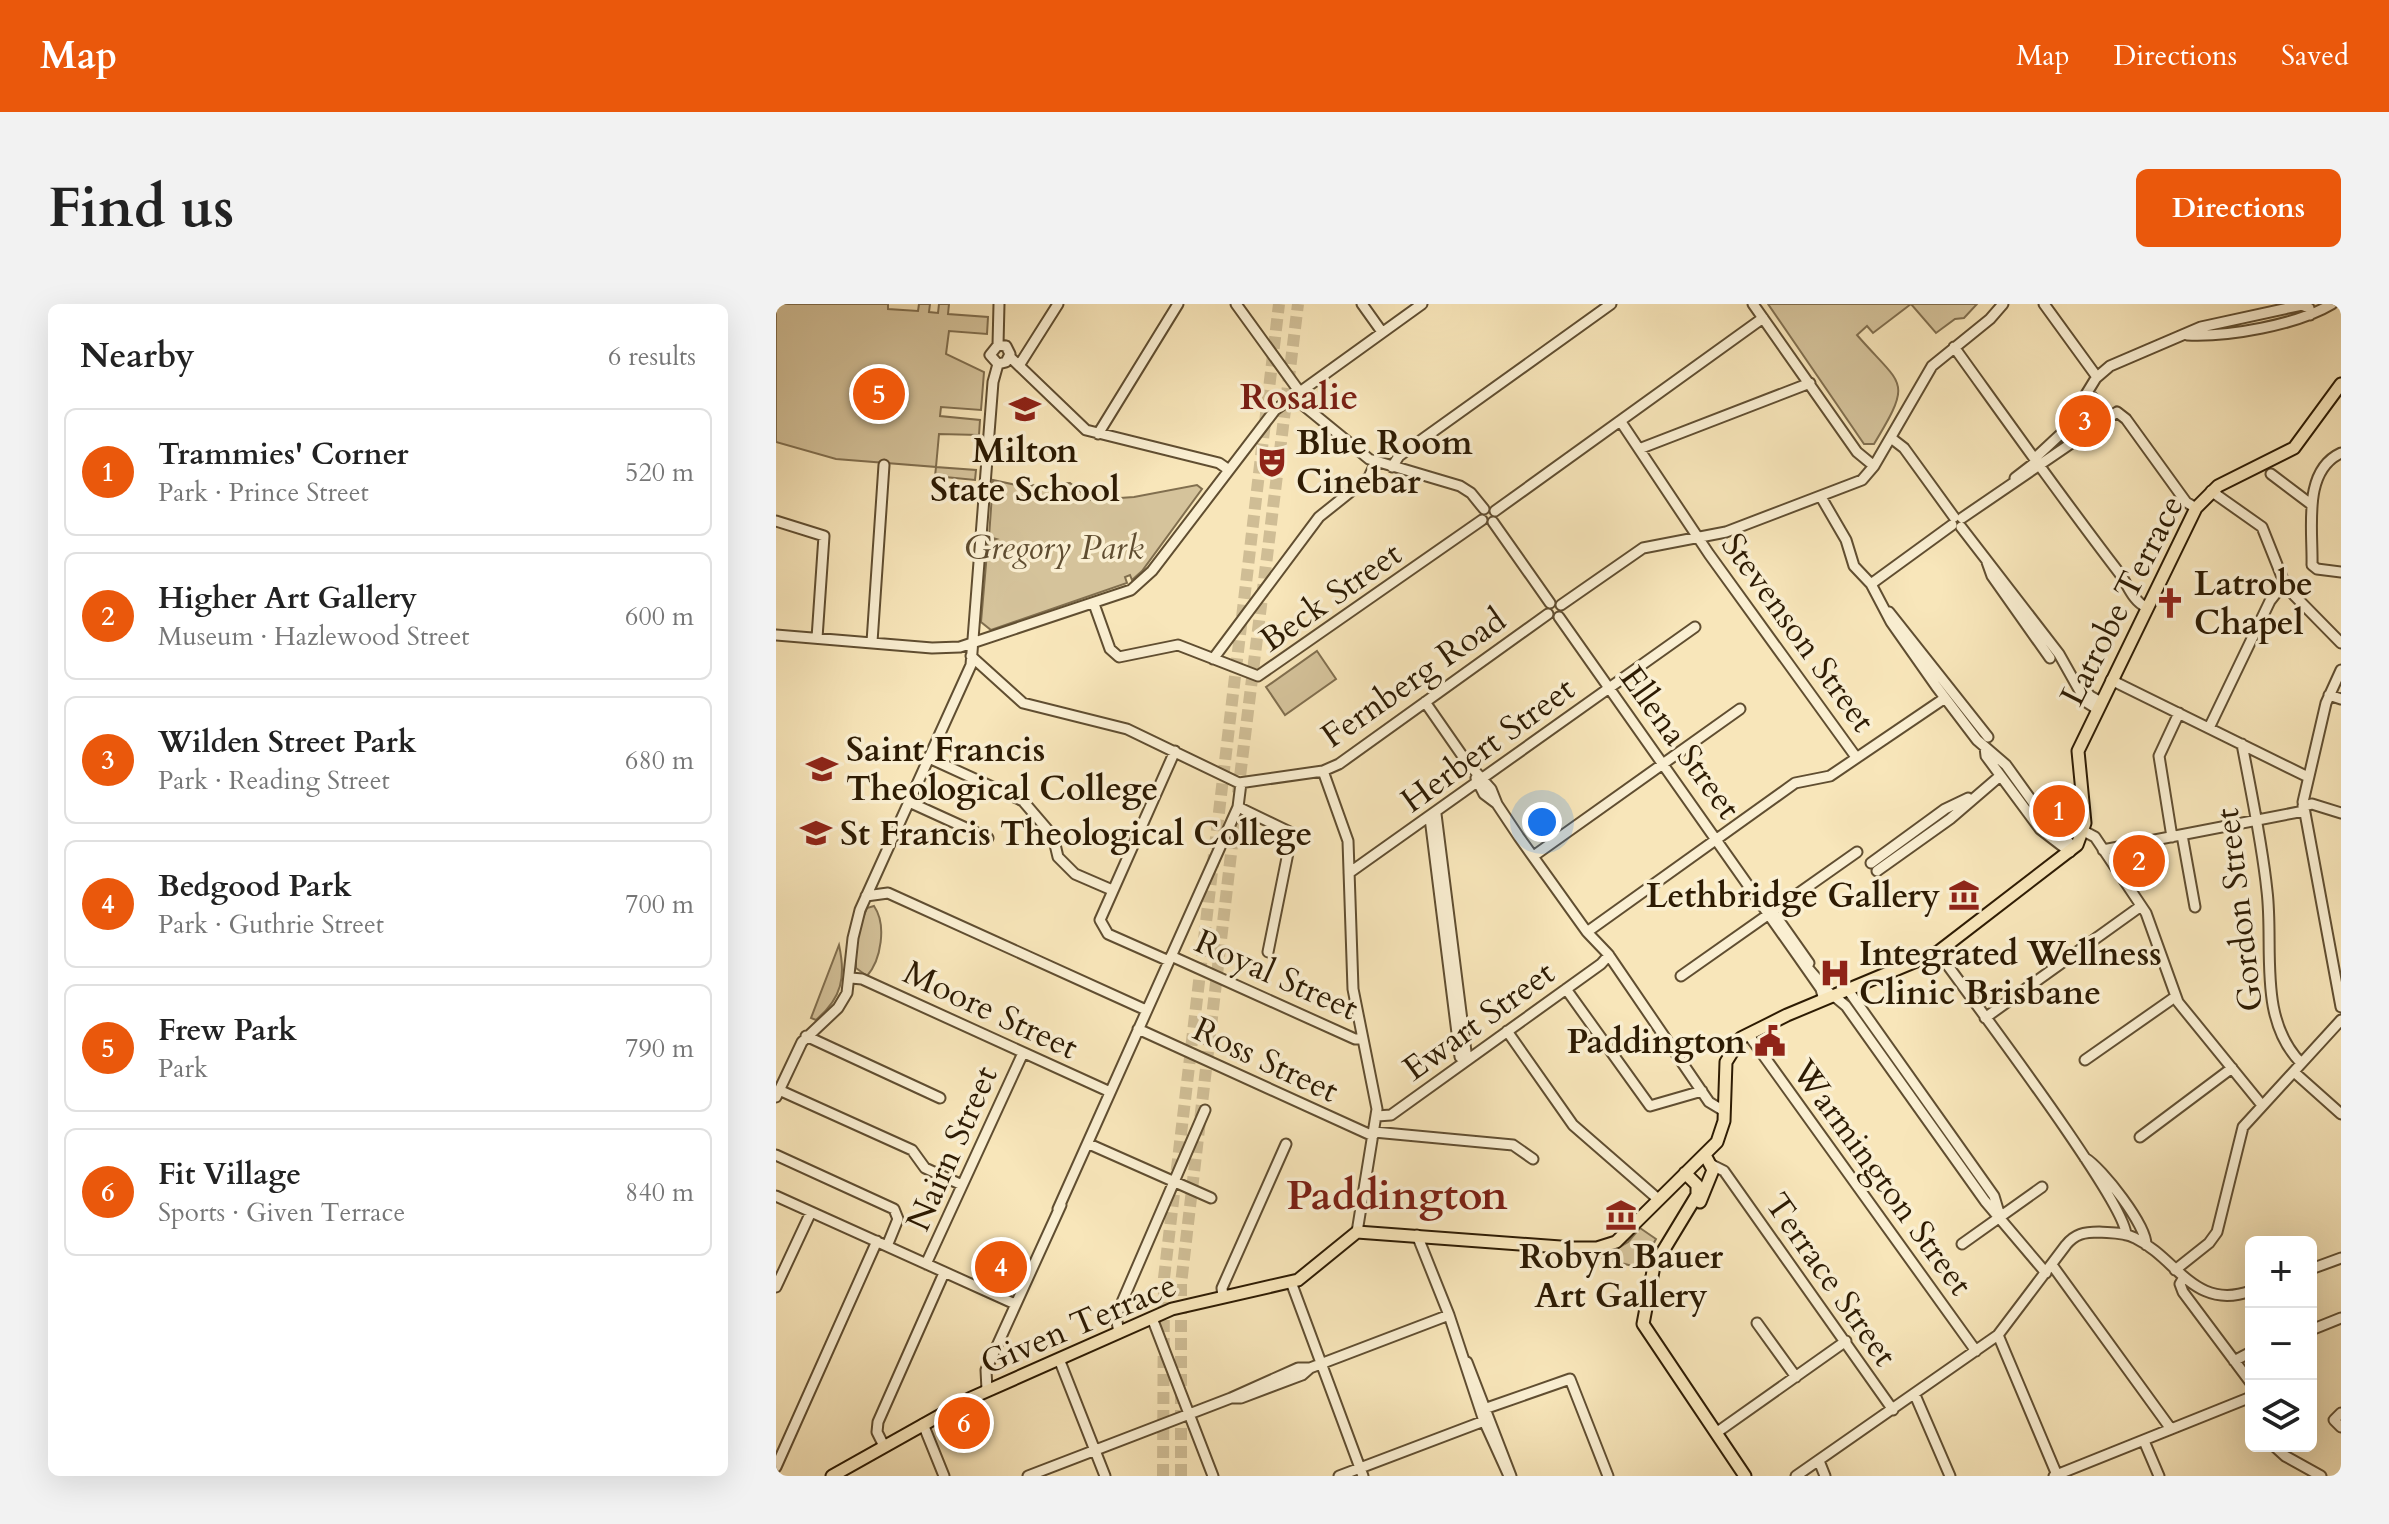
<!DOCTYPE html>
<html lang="en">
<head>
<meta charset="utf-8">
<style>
  :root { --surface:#fff; --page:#f2f2f2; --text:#222; --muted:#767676; --line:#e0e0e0; --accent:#ea580c }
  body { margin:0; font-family:Cardo,serif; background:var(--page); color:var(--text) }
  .controls { position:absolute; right:24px; bottom:24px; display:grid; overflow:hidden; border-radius:12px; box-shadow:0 8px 32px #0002 }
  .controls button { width:72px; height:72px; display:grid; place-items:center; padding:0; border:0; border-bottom:2px solid var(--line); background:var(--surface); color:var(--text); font:40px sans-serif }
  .you { position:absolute; left:766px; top:518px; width:28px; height:28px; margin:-20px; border:6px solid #fff; border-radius:50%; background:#1a73e8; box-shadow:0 0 0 12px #1a73e833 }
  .badge { display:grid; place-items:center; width:52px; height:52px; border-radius:50%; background:var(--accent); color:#fff; font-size:26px; font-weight:700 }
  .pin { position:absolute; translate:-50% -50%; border:4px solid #fff; box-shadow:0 2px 8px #0006 }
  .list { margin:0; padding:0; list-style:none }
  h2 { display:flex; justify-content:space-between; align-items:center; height:104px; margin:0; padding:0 32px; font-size:34px }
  h2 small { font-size:26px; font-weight:400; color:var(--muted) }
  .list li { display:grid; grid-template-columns:52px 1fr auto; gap:24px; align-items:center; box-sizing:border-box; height:128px; margin:0 16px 16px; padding:0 16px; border:2px solid var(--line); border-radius:12px }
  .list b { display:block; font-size:30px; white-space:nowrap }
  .list p { margin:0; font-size:26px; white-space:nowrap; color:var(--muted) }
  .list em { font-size:26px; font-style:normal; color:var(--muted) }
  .icon { flex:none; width:44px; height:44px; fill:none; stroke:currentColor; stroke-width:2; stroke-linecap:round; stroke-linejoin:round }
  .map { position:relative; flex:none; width:1565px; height:1172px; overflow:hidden; border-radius:12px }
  header { display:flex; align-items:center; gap:48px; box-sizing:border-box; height:112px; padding:0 40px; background:var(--accent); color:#fff }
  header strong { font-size:38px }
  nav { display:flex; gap:44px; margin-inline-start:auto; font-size:28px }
  .intro { display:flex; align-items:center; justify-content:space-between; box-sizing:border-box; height:192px; padding:0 48px }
  h1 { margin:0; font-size:56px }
  .button { padding:20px 36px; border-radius:12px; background:var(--accent); color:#fff; font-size:28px; font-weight:700 }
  main { display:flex; gap:48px; padding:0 48px }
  aside { flex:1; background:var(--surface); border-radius:12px; box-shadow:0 8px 32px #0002 }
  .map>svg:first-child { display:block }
  .green { fill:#d5c39b; stroke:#816f4f; stroke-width:2 }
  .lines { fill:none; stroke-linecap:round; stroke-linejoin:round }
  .highway-tunnel { stroke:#cfbd95; stroke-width:12; stroke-dasharray:12 6; stroke-linecap:butt }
  .minor-casing { stroke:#604e31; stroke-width:13 }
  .major-casing { stroke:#2d1b03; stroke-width:15 }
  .minor { stroke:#faefd2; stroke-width:9 }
  .major { stroke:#f8e6ba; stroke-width:11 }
  .labels { text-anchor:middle; stroke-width:7; stroke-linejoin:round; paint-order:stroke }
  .poi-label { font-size:34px; font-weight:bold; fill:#2d1b03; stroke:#faefd2; text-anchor:start }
  .park-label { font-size:34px; font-style:italic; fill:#5f4d31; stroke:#faefd2 }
  .street-label { font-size:34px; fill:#2d1b03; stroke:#faefd2 }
  .neighbourhood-label { font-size:36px; font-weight:bold; fill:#7a1f14; stroke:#faefd2 }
  .district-label { font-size:42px; font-weight:bold; fill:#7a1f14; stroke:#faefd2 }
</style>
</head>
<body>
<header>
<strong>Map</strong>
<nav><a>Map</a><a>Directions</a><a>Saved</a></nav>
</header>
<div class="intro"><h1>Find us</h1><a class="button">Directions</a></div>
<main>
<aside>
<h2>Nearby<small>6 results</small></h2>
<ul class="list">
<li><span class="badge">1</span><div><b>Trammies' Corner</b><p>Park · Prince Street</p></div><em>520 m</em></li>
<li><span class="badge">2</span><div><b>Higher Art Gallery</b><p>Museum · Hazlewood Street</p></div><em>600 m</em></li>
<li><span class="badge">3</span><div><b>Wilden Street Park</b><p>Park · Reading Street</p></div><em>680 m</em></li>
<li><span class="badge">4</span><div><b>Bedgood Park</b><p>Park · Guthrie Street</p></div><em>700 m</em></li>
<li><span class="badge">5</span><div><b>Frew Park</b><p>Park</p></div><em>790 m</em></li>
<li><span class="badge">6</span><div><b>Fit Village</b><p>Sports · Given Terrace</p></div><em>840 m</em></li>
</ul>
</aside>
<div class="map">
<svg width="1565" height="1172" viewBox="0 0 1565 1172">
  <rect width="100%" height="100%" fill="#f8e6ba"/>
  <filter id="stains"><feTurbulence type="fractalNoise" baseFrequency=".0025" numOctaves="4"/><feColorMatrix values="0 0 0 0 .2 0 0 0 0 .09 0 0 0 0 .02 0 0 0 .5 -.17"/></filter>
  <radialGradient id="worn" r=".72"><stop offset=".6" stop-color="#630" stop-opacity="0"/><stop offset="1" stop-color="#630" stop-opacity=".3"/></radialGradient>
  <!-- green -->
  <path class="green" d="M0,0H112V5L142,7L143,0H154L153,8L162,9L163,0H173L172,10L212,13L211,30L173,27L170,50L208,68L205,106L165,103L164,112L204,116L203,131L163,130L160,163L200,166L199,176L159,172L160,163L60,155L0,138Z
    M992,0H1201L1188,14L1179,15L1160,29L1135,0L1097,29L1091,22L1081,31C1126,83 1138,74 1098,140H1088Z
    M1320,89L1332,103L1272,154L1270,151L1294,129Z
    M217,176L245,182L294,179L315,196L358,193L421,181L426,185L366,267L356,276L354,271L349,273L351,279L215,326L205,318L212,237L220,235L213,233Z
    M541,347L560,375L509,411L490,383Z
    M1293,486L1294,522L1285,527L1268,503Z
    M98,602C111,621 105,656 91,672L80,664V632L91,604Z
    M63,641C70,673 66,694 40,716L35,714Z
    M864,924L880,935L864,964L826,954L852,938Z
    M216,937L250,952L232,988L199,974Z"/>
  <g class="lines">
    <!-- highway-tunnel -->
    <path class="highway-tunnel" d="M462,489L522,0
      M387,1172L388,974L503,0
      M405,1172V980L460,507"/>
    <defs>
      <path id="minor" d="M460,0L523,87
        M586,0L606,28
        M977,0L1081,148L1098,162
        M1268,0L1321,73
        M1411,31C1452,33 1521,21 1556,0
        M222,41L223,0
        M222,41L230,42L234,50L230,58L222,60
        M222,41L214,51L222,60
        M1178,43C1232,118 1285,193 1341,266C1352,279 1355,296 1370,303
        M234,53L310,126L443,159L453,166
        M244,60L282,0
        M516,92L593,155L684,182L695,189L708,205
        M845,118L933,250L1080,453
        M322,130L402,0
        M1115,134L1128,144L1178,213
        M863,145L1034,79
        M1565,149C1526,167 1537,224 1536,261L1541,265L1565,268
        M1259,154L1287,128L1320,74L1334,62L1425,23L1526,1L1533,4L1534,11
        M616,163L623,152L835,0
        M1495,170L1536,201
        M1239,174L1261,157
        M1435,187L1486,223L1510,283L1565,339
        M1045,193L1070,236L1078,262L1095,280L1115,318L1160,382L1201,436L1230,461L1274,522L1298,543
        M719,207L987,14
        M1186,214L1341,108L1350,115L1410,198L1420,204
        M0,217L48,232L41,334
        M717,218L774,299
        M1185,223L1283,350L1310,398L1321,405
        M1211,258L1216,272L1274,354
        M1095,280L1176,221
        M318,300L334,345L343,353L402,341L482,372L706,216
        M785,301L867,244L950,228L1086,176L1098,162L1156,62L1214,15L1227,0
        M1113,308L1212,433
        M783,313L1024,655
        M0,331L156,344L184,343L355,286L376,267L499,106L646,0
        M96,338L108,161
        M195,352L247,399L351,425L463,479L547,467L563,460L772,310
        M437,355L543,213L593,173L600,158
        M1565,366L1550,399L1527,498L1565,703
        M1335,376L1532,473
        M1304,379L1314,392L1325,398
        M1553,391L1565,395
        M649,398L690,457L715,485L721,500L743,533L811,628L832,650L933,798L948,807
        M1433,424L1494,297L1508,279
        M1466,440C1475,488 1486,538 1491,587C1498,644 1481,714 1525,759
        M1209,443L1210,452L1264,525L1294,548
        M153,454L247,497L277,532L282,553L299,570L336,586
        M547,467L572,537L577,685L601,805L581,928
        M700,474L708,490L720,499
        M133,498L212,534
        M1527,502L1536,500L1565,509
        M462,503L516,529L492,648
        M660,510L691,756
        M654,514L684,753
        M1302,524L1319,533L1370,609L1402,698L1485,800
        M1406,531L1419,603
        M1396,533L1383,452L1403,409
        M1327,546L1528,507
        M759,551L964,405
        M1095,559L1169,505L1192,494
        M1101,567L1174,515L1224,472
        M573,569L919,323
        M90,592L112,589L370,706
        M995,605L1033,659
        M811,628L1019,479L1054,472L1169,394
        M1162,648C1191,689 1351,899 1350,931
        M395,652L579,735H586
        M393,657L332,630L324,616L399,447
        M905,672L1081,548
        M75,674L86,675L332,787
        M790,685L874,802L926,787
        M1072,686L1218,892L1224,912
        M1058,692L1070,702L1209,897L1270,969
        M1048,696L1045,685L1024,655L1056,692
        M1209,714L1365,602
        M362,725L597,832
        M731,727L797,821L882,895
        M972,730L1200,1047
        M30,732L164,794
        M1309,756L1399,693
        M1518,768L1565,810
        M3,786L136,846L149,864L186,881
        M0,793L26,738L62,704L71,689L77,634L84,606L195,361L217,78L222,60
        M601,812L615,811L825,660L833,651
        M598,828L737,841L757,855
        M1364,833L1456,764
        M313,840L435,894
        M0,851L118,905L122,915L111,942
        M1309,854C1326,864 1371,922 1370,941
        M936,861L948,867L1117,1106
        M0,892L239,1000
        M282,905L462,503L465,479
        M641,931L673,1011L708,1117L733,1172
        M1186,940L1266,883
        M150,960L247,749
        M1276,961L1395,1125
        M1535,965L1565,954
        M1399,966L1433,939L1441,928L1467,823L1565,716
        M1408,973L1404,980L1407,988L1475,1079
        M515,978L587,1172
        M0,983L35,908
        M447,993L446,984L510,840
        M376,1014L437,1172
        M981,1019L1020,1073
        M1535,1026L1565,1014
        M343,1029L340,1012L429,806
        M1222,1031L1281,1171
        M283,1055L329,1172
        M1458,1057L1475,1048
        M691,1058L735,1172
        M211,1086L210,1066L285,901
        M1139,1091L1174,1172
        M455,1094H465L526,1071L534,1064
        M711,1104L794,1075L832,1172
        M1565,1109L1558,1116L1565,1123
        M147,1120L168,1172
        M940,1129L1070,1037
        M1368,1137L1383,1172
        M108,1142L101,1128L102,1118L168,969
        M1498,1142L1509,1152L1545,1172
        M1043,1157L1049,1172
        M0,1163L101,937
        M252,1172L455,1094L522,1064H534L673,1011
        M563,1172L708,1117
        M1020,1172L1222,1031L1290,941C1299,930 1308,928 1323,928C1334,929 1348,928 1359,934C1402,955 1418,1007 1475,987
        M1278,1172L1475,1093"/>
      <path id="major" d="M909,869L921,881V891L878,962L867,1020L969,1172
        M924,898L937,866L929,851
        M56,1172L195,1094L396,1005L522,976L581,928L798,944H821L840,938L941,838L948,817L950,758L965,734L1011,711L1162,648L1301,541L1309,519L1302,447L1420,204L1442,182L1518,144L1565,80"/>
    </defs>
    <!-- minor casing -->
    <use href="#minor" class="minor-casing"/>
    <!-- major casing -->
    <use href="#major" class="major-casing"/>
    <!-- minor -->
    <use href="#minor" class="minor"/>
    <!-- major -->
    <use href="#major" class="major"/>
  </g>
  <!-- icons -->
  <defs>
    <symbol id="school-bare" viewBox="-9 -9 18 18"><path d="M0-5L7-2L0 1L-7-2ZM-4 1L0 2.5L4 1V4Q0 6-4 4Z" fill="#8f2418" stroke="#faefd2" stroke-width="2.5" paint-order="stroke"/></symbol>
    <symbol id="theatre-bare" viewBox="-9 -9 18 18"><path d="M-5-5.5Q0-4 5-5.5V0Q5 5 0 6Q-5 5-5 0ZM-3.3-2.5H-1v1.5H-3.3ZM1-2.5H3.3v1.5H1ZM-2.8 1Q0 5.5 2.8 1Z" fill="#8f2418" stroke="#faefd2" stroke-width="2.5" paint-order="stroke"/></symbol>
    <symbol id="church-bare" viewBox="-9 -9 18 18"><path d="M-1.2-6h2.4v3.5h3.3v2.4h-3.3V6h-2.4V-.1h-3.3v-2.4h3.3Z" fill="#8f2418" stroke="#faefd2" stroke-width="2.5" paint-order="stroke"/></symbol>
    <symbol id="university-bare" viewBox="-9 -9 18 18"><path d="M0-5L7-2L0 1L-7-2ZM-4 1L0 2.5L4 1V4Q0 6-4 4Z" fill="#8f2418" stroke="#faefd2" stroke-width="2.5" paint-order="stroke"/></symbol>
    <symbol id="museum-bare" viewBox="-9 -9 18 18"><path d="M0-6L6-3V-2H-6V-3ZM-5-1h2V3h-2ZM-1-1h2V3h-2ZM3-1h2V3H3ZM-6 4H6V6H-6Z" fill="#8f2418" stroke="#faefd2" stroke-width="2.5" paint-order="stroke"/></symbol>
    <symbol id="hospital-bare" viewBox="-9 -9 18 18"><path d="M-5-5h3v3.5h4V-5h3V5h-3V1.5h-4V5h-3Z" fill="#8f2418" stroke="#faefd2" stroke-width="2.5" paint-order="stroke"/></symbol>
    <symbol id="civic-bare" viewBox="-9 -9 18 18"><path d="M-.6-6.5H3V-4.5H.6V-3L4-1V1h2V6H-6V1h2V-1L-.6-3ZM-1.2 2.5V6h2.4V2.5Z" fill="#8f2418" stroke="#faefd2" stroke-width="2.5" paint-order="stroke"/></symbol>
  </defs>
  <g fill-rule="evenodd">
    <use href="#school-bare" x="227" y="83" width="44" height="44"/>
    <use href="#theatre-bare" x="474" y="136" width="44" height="44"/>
    <use href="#church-bare" x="1372" y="277" width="44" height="44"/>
    <use href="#university-bare" x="24" y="443" width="44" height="44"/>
    <use href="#university-bare" x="18" y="507" width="44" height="44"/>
    <use href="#museum-bare" x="1166" y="569" width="44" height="44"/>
    <use href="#hospital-bare" x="1037" y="647" width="44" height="44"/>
    <use href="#civic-bare" x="972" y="715" width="44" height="44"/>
    <use href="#museum-bare" x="823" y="889" width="44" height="44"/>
  </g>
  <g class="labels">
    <!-- poi labels -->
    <g class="poi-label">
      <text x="520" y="150">Blue Room<tspan x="520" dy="39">Cinebar</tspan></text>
      <text x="249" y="158" text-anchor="middle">Milton<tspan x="249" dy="39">State School</tspan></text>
      <text x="1418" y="291">Latrobe<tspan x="1418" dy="39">Chapel</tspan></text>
      <text x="70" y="457">Saint Francis<tspan x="70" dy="39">Theological College</tspan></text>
      <text x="64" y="541">St Francis Theological College</text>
      <text x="1164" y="603" text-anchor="end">Lethbridge Gallery</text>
      <text x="1083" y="661">Integrated Wellness<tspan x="1083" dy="39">Clinic Brisbane</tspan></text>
      <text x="970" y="749" text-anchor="end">Paddington</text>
      <text x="845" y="964" text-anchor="middle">Robyn Bauer<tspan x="845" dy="39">Art Gallery</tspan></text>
    </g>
    <!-- park labels -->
    <g class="park-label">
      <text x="278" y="255">Gregory Park</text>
    </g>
    <!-- street labels -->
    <g class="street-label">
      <text transform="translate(554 292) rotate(-35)" y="12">Beck Street</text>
      <text transform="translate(1345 296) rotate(-63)" y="12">Latrobe Terrace</text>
      <text transform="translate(1023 328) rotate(54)" y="12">Stevenson Street</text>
      <text transform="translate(637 373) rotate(-35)" y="12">Fernberg Road</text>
      <text transform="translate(905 438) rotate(54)" y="12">Ellena Street</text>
      <text transform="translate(711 440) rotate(-36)" y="12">Herbert Street</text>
      <text transform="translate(1462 606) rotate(-97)" y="12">Gordon Street</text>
      <text transform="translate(501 670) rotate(24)" y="12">Royal Street</text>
      <text transform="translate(215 705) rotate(25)" y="12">Moore Street</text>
      <text transform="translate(702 716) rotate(-36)" y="12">Ewart Street</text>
      <text transform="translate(490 755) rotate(25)" y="12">Ross Street</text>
      <text transform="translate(175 844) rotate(-66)" y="12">Nairn Street</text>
      <text transform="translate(1107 873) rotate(54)" y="12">Warmington Street</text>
      <text transform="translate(1056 975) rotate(55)" y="12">Terrace Street</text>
      <text transform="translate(302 1019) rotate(-23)" y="12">Given Terrace</text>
    </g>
    <!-- neighbourhood labels -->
    <g class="neighbourhood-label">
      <text x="523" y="105">Rosalie</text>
    </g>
    <!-- district labels -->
    <g class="district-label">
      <text x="621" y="905">Paddington</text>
    </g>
  </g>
  <rect width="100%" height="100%" filter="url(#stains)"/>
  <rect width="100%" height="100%" fill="url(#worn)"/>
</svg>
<div class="controls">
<button>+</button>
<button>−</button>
<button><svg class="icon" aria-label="layers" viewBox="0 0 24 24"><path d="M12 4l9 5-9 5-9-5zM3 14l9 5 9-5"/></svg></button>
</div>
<div class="you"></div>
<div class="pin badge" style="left:1283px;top:507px">1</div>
<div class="pin badge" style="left:1363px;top:557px">2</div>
<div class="pin badge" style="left:1309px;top:117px">3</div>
<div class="pin badge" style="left:225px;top:963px">4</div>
<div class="pin badge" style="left:103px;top:90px">5</div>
<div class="pin badge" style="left:188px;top:1119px">6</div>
</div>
</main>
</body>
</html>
